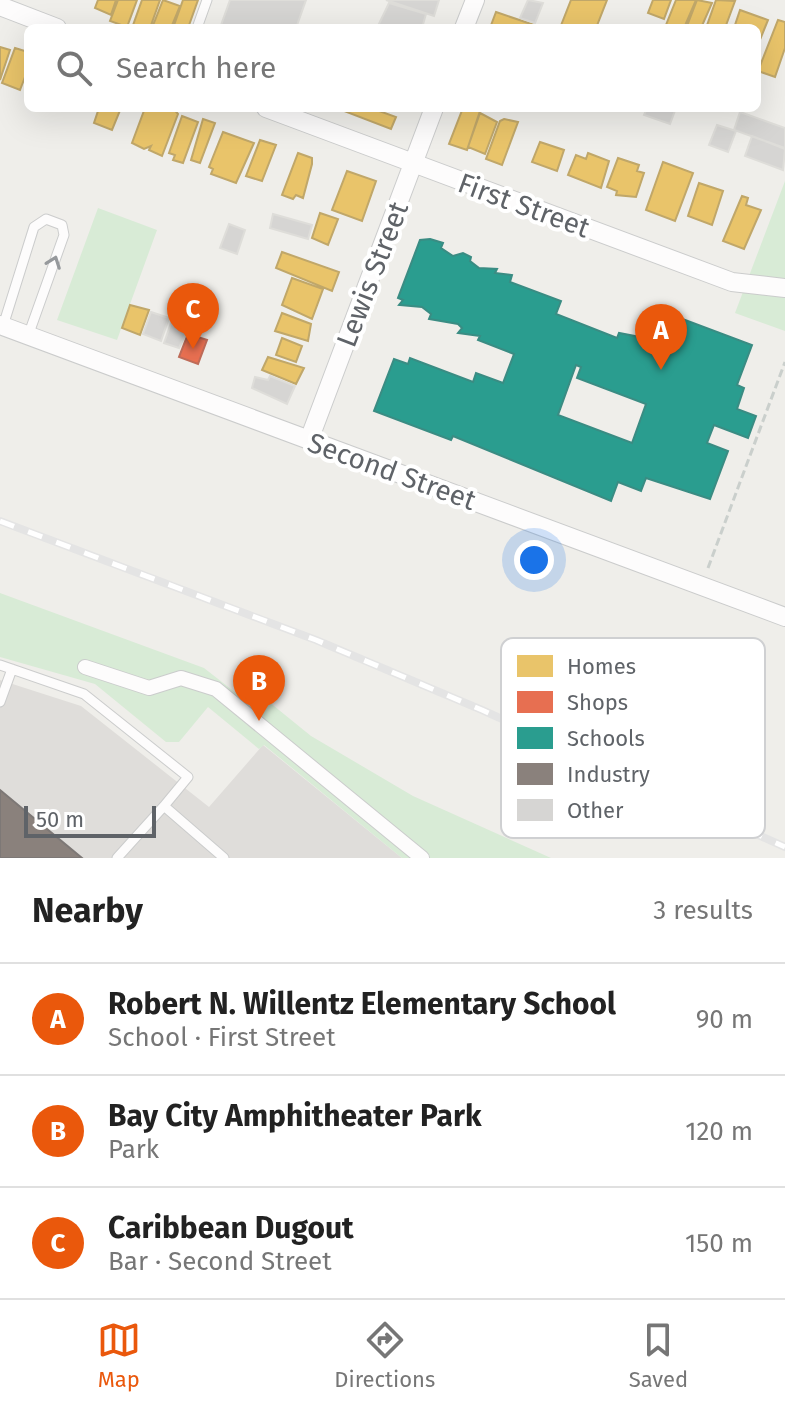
<!DOCTYPE html>
<html lang="en">
<head>
<meta charset="utf-8">
<style>
  :root { --surface:#fff; --page:#f2f2f2; --text:#222; --muted:#767676; --line:#e0e0e0; --accent:#ea580c }
  body { margin:0; font-family:"Fira Sans",sans-serif; background:var(--page); color:var(--text) }
  .scale { position:absolute; left:24px; bottom:20px; width:132px; box-sizing:border-box; padding-left:8px; border:4px solid #5f6368; border-top:0; font-size:22px; line-height:28px; white-space:nowrap; color:#5f6368; -webkit-text-stroke:6px #fff; paint-order:stroke }
  .you { position:absolute; left:534px; top:560px; width:28px; height:28px; margin:-20px; border:6px solid #fff; border-radius:50%; background:#1a73e8; box-shadow:0 0 0 12px #1a73e833 }
  .badge { display:grid; place-items:center; width:52px; height:52px; border-radius:50%; background:var(--accent); color:#fff; font-size:26px; font-weight:700 }
  .pin { position:absolute; translate:-50% -66px; filter:drop-shadow(0 2px 4px #0008) }
  .pin::after { content:''; position:absolute; top:42px; width:28px; height:24px; background:inherit; clip-path:polygon(0 0,100% 0,50% 100%) }
  .list { margin:0; padding:0; list-style:none }
  h2 { display:flex; justify-content:space-between; align-items:center; height:104px; margin:0; padding:0 32px; font-size:34px }
  h2 small { font-size:26px; font-weight:400; color:var(--muted) }
  .list li { display:grid; grid-template-columns:52px 1fr auto; gap:24px; align-items:center; box-sizing:border-box; height:112px; padding:0 32px; border-top:2px solid var(--line) }
  .list b { display:block; font-size:30px; white-space:nowrap }
  .list p { margin:0; font-size:26px; white-space:nowrap; color:var(--muted) }
  .list em { font-size:26px; font-style:normal; color:var(--muted) }
  .icon { flex:none; width:44px; height:44px; fill:none; stroke:currentColor; stroke-width:2; stroke-linecap:round; stroke-linejoin:round }
  .map { position:relative; flex:none; width:785px; height:858px; overflow:hidden }
  .search { position:absolute; background:var(--surface); box-shadow:0 8px 32px #0002; left:24px; right:24px; top:24px; height:88px; display:flex; align-items:center; gap:20px; box-sizing:border-box; padding:0 28px; border-radius:12px; color:var(--muted); font-size:30px }
  .sheet { height:440px; background:var(--surface) }
  nav { display:flex; justify-content:space-around; align-items:center; box-sizing:border-box; height:112px; border-top:2px solid var(--line); background:var(--surface); font-size:22px; color:var(--muted) }
  nav a { display:grid; justify-items:center; gap:4px }
  nav .on { color:var(--accent) }
  .map>svg:first-child { display:block }
  .industrial { fill:#dfddda }
  .green { fill:#d8ebd6 }
  .homes { fill:#e9c46a; stroke:#c0a769; stroke-width:2 }
  .shops { fill:#e76f51; stroke:#be6b58; stroke-width:2 }
  .schools { fill:#2a9d8f; stroke:#3a8c83; stroke-width:2; fill-rule:evenodd }
  .industry { fill:#8a817c; stroke:#7d7876; stroke-width:2 }
  .building { fill:#d6d5d3; stroke:#deddd9; stroke-width:2 }
  .lines { fill:none; stroke-linecap:round; stroke-linejoin:round }
  .service-casing { stroke:#cbcccc; stroke-width:11 }
  .pedestrian-casing { stroke:#cbcccc; stroke-width:16 }
  .minor-casing { stroke:#cbcccc; stroke-width:20 }
  .path { stroke:#cacfcc; stroke-width:3; stroke-dasharray:8 4; stroke-linecap:butt }
  .service { stroke:#fdfcfc; stroke-width:9 }
  .pedestrian { stroke:#fdfcfc; stroke-width:14 }
  .minor { stroke:#fdfcfc; stroke-width:18 }
  .rail-casing { stroke:#e4e4e4; stroke-width:8 }
  .rail { stroke:#fff; stroke-width:5; stroke-dasharray:15; stroke-linecap:butt }
  .oneway { stroke:#96999c }
  .labels { text-anchor:middle; stroke-width:8; stroke-linejoin:round; paint-order:stroke }
  .street-label { font-size:28px; fill:#5f6368; stroke:#fff }
  .key { fill:#fff; stroke:#cfd0d2; stroke-width:2 }
  .key-label { font-size:22px; fill:#5f6368 }
</style>
</head>
<body>
<div class="map">
<svg width="785" height="858" viewBox="0 0 785 858">
  <rect width="100%" height="100%" fill="#efeeea"/>
  <!-- industrial -->
  <path class="industrial" d="M0,680L81,706L209,807L263,745L402,858H0Z"/>
  <!-- green -->
  <path class="green" d="M785,181V331L735,313Z
    M98,208L157,230L117,340L57,320Z
    M0,593L204,668L236,693L247,684L311,736L413,796L551,858H402L264,745L259,749L208,707L179,742H166L95,684L0,657Z"/>
  <!-- homes -->
  <path class="homes" d="M98,0H116L111,15L95,8Z
    M118,0H137L127,27L110,21Z
    M142,0H160L150,28H132Z
    M163,0L180,6L171,28H152Z
    M183,0H198L188,28H173Z
    M571,0H607L596,28H560Z
    M653,0H671L664,19L648,13Z
    M676,0H696L684,28L666,25Z
    M697,0L712,3L701,28H692L687,26Z
    M716,0L735,1L725,28H706Z
    M740,10L768,20L757,47V28H734Z
    M496,12L534,25L533,28H490Z
    M778,20L785,22V48L775,77L758,71Z
    M0,47L10,50L0,80Z
    M15,48L28,52V69L20,90L2,83Z
    M99,108H121L112,130L94,123Z
    M145,108H173L178,114L162,156L149,150L151,146L144,149L132,143Z
    M345,108H371L396,117L391,129L344,111Z
    M463,108L480,111L467,150L449,144Z
    M480,113L497,122L485,154L468,147Z
    M182,116L198,122L183,163L173,160L175,155L169,153Z
    M203,119L215,123L200,163L191,160Z
    M504,119L518,122L502,165L486,159L500,121Z
    M223,132L254,143L236,183L211,174L213,169L209,167Z
    M260,140L276,145L262,181L246,176Z
    M540,142L564,150L557,171L532,162Z
    M298,153L312,158V164L303,198L296,195L293,199L282,195Z
    M588,153L609,161L601,188L568,175L576,155L586,159Z
    M618,158L639,165L637,171L644,173L636,197L616,195L617,191L607,187Z
    M663,162L693,173L675,221L646,210Z
    M347,171L376,181L362,221L332,210Z
    M699,183L723,191L712,225L688,216Z
    M742,196L748,198L746,205L761,210L744,249L723,241Z
    M320,213L338,219L328,245L312,238Z
    M282,252L339,272L332,291L276,268Z
    M292,278L323,289L312,319L282,305Z
    M130,305L149,310L140,335L122,328Z
    M282,313L311,324L308,341L275,331Z
    M282,338L302,346L296,362L276,355Z
    M268,357L304,368L296,384L262,370Z"/>
  <!-- shops -->
  <path class="shops" d="M188,334L207,340L198,364L179,357Z"/>
  <!-- schools -->
  <path class="schools" d="M430,239L443,243L441,248L453,256L463,253L471,257L470,261L479,268L497,269L495,273L512,275L510,282L561,301L556,314L617,338L619,333L671,343L680,318L752,345L737,385L744,388L737,409L756,416L748,438L714,425L707,443L728,451L710,499L646,478L641,491L618,482L611,501L453,436L451,440L374,411L394,359L408,364L410,358L473,382L476,373L503,383L514,354L478,340L480,336L458,333L462,328L458,324L429,319L431,314L422,307L399,305L403,300L398,298L420,240ZM576,365L581,367L577,378L646,404L632,443L558,415Z"/>
  <!-- industry -->
  <path class="industry" d="M0,790L82,858H0Z"/>
  <!-- building -->
  <path class="building" d="M230,0H306L296,28H220Z
    M386,0H439L434,16Z
    M528,0L543,3L535,23L520,18Z
    M389,3L426,14L422,28H377Z
    M647,108H676L670,124L644,115Z
    M740,112L785,128V148L734,130Z
    M717,125L736,131L728,152L709,145Z
    M752,136L785,149L783,170L745,156Z
    M273,214L312,225L308,239L270,228Z
    M229,224L245,230L237,254L220,248Z
    M151,312L169,318L161,341L143,334Z
    M172,320L189,327L179,348L164,343Z
    M270,376L295,386L287,404L252,388L255,377L268,380Z"/>
  <g class="lines">
    <defs>
      <path id="service" d="M197,28L207,0
        M3,326L34,227L46,219L62,225L64,235L28,336
        M0,665L84,694L188,777L164,806L224,858
        M0,702L12,669
        M117,858L164,806"/>
      <path id="pedestrian" d="M85,667L149,688L181,678L216,689L422,858"/>
      <path id="minor" d="M0,6L57,28
        M464,28L475,0
        M266,108L732,282L785,288
        M0,325L785,617
        M309,440L434,108"/>
    </defs>
    <!-- service casing -->
    <use href="#service" class="service-casing"/>
    <!-- pedestrian casing -->
    <use href="#pedestrian" class="pedestrian-casing"/>
    <!-- minor casing -->
    <use href="#minor" class="minor-casing"/>
    <!-- path -->
    <path class="path" d="M708,568L785,362"/>
    <!-- service -->
    <use href="#service" class="service"/>
    <!-- pedestrian -->
    <use href="#pedestrian" class="pedestrian"/>
    <!-- minor -->
    <use href="#minor" class="minor"/>
    <defs>
      <path id="rail" d="M0,521L316,640L482,710L785,847"/>
    </defs>
    <!-- rail casing -->
    <use href="#rail" class="rail-casing"/>
    <!-- rail -->
    <use href="#rail" class="rail"/>
  </g>
  <!-- one-way arrows -->
  <defs><path id="oneway-chevron" d="M-2-3.5L2.5 0L-2 3.5" fill="none" stroke-width="1.6" stroke-linecap="round" stroke-linejoin="round" transform="scale(2)"/></defs>
  <use class="oneway" href="#oneway-chevron" transform="translate(54 262) rotate(-70)"/>
  <g class="labels">
    <!-- street labels -->
    <g class="street-label">
      <text transform="translate(524 205) rotate(20)" y="10">First Street</text>
      <text transform="translate(372 274) rotate(-69)" y="10">Lewis Street</text>
      <text transform="translate(392 471) rotate(20)" y="10">Second Street</text>
    </g>
  </g>
  <!-- legend -->
  <rect x="501" y="638" width="264" height="200" rx="12" class="key"/>
  <rect x="517" y="655" width="36" height="22" fill="#e9c46a"/>
  <rect x="517" y="691" width="36" height="22" fill="#e76f51"/>
  <rect x="517" y="727" width="36" height="22" fill="#2a9d8f"/>
  <rect x="517" y="763" width="36" height="22" fill="#8a817c"/>
  <rect x="517" y="799" width="36" height="22" fill="#d6d5d3"/>
  <g class="key-label">
    <text x="567" y="674">Homes</text>
    <text x="567" y="710">Shops</text>
    <text x="567" y="746">Schools</text>
    <text x="567" y="782">Industry</text>
    <text x="567" y="818">Other</text>
  </g>
</svg>
<div class="scale">50 m</div>
<div class="you"></div>
<div class="pin badge" style="left:661px;top:370px">A</div>
<div class="pin badge" style="left:259px;top:721px">B</div>
<div class="pin badge" style="left:193px;top:349px">C</div>
<div class="search"><svg class="icon" aria-label="search" viewBox="0 0 24 24"><circle cx="10" cy="10" r="6"/><path d="M15 15l6 6"/></svg>Search here</div>
</div>
<section class="sheet">
<h2>Nearby<small>3 results</small></h2>
<ul class="list">
<li><span class="badge">A</span><div><b>Robert N. Willentz Elementary School</b><p>School · First Street</p></div><em>90 m</em></li>
<li><span class="badge">B</span><div><b>Bay City Amphitheater Park</b><p>Park</p></div><em>120 m</em></li>
<li><span class="badge">C</span><div><b>Caribbean Dugout</b><p>Bar · Second Street</p></div><em>150 m</em></li>
</ul>
</section>
<nav>
<a class="on"><svg class="icon" aria-label="map" viewBox="0 0 24 24"><path d="M3 6l6-2 6 2 6-2v14l-6 2-6-2-6 2zM9 4v14M15 6v14"/></svg>Map</a>
<a><svg class="icon" aria-label="directions" viewBox="0 0 24 24"><path d="M12 3l9 9-9 9-9-9zM9 14v-3h6M13 9l2 2-2 2"/></svg>Directions</a>
<a><svg class="icon" aria-label="saved" viewBox="0 0 24 24"><path d="M7 4h10v16l-5-4-5 4z"/></svg>Saved</a>
</nav>
</body>
</html>
